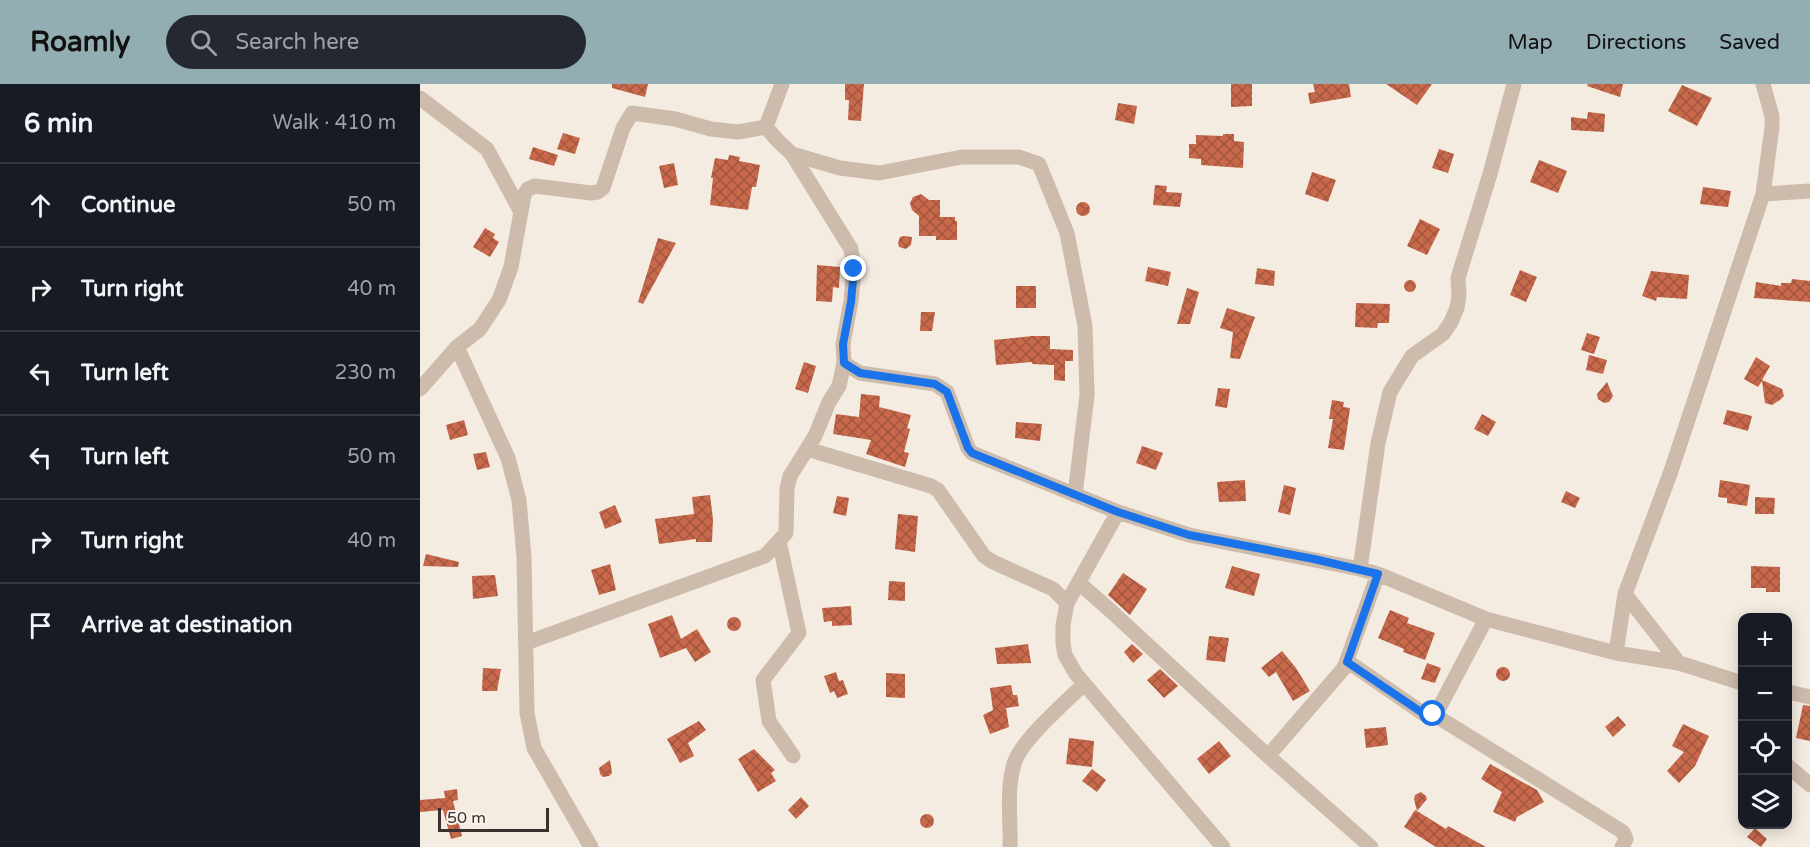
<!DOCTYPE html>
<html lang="en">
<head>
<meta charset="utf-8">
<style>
  :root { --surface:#171b24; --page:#242831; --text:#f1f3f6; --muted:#9ea1a6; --line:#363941; --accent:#92aeb2 }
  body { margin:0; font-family:"Varela Round",sans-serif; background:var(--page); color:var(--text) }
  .controls { position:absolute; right:18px; bottom:18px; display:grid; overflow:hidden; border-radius:12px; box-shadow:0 3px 15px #0003 }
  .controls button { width:54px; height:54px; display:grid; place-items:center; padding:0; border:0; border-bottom:2px solid var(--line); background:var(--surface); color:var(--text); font:30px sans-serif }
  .scale { position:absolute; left:18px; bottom:15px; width:111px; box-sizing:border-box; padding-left:6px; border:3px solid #3b302b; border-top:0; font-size:16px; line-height:21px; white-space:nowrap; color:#3b302b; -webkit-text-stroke:4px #fbf5ee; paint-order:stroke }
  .stop { position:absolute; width:18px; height:18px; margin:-14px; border:4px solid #1a73e8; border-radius:50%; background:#fff }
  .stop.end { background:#1a73e8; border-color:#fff; box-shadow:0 2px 6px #0008 }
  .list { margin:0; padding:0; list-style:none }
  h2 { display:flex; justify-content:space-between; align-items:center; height:78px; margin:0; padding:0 24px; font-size:26px }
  h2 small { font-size:20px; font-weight:400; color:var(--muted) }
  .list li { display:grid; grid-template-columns:39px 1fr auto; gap:18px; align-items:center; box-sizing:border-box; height:84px; padding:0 24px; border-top:2px solid var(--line) }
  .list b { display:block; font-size:22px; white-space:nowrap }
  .list em { font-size:20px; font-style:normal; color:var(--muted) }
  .icon { flex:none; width:33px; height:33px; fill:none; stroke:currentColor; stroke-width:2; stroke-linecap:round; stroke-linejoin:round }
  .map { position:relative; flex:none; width:1390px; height:763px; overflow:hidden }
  header { display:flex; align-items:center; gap:36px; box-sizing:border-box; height:84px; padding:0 30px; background:var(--accent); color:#111 }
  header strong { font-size:28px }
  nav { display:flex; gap:33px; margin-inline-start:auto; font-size:21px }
  .search { width:420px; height:54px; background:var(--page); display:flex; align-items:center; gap:15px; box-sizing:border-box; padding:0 21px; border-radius:33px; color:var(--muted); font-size:22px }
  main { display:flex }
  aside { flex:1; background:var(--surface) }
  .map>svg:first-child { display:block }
  .building { fill:url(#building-cross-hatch) }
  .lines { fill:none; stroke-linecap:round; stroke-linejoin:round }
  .street { stroke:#cdbbac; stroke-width:15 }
  .route { stroke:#1a73e8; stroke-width:8 }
</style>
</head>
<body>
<header>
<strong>Roamly</strong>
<div class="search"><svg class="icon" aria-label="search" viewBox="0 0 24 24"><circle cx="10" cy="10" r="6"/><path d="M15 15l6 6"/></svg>Search here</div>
<nav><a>Map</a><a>Directions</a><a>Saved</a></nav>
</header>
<main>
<aside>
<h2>6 min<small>Walk · 410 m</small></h2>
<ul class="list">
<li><svg class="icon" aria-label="ahead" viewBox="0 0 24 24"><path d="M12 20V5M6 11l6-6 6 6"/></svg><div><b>Continue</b></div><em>50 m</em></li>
<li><svg class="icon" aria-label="right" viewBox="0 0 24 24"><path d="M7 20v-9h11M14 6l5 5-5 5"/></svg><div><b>Turn right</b></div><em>40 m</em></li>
<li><svg class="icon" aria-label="left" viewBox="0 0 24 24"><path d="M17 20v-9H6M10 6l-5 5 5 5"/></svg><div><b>Turn left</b></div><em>230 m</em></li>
<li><svg class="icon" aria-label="left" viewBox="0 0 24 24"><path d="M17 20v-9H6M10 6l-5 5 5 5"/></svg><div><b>Turn left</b></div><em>50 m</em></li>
<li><svg class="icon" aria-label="right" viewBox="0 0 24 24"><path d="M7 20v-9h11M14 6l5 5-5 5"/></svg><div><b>Turn right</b></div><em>40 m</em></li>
<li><svg class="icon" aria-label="arrive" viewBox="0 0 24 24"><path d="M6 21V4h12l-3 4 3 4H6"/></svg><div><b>Arrive at destination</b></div></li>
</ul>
</aside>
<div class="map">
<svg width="1390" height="763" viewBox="0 0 1390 763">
  <defs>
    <pattern id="building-cross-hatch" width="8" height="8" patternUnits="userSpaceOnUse" patternTransform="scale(1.5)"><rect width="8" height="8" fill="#c8694b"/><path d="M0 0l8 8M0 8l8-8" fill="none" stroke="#a4573f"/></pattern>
  </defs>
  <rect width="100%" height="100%" fill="#f4ebe1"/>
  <!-- building -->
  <path class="building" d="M192,0H228L225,13L192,4Z
    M425,0H444L441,37L428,36L429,16H425Z
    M811,0H832V22L811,23Z
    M893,0H929L931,13L890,20L888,9L895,8Z
    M966,0H1012L997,21Z
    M1168,0H1203L1200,13L1167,2Z
    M1262,1L1292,14L1277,42L1248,27Z
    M698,19L717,22L714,40L695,36Z
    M1168,28L1185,30L1184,48L1151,46V33L1167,35Z
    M143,49L160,54L155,70L137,65Z
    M803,50H814V57L824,58L823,84L781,81V75L769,74V60H776V51L803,52Z
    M113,63L138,71L134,82L109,75Z
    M1019,65L1034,70L1028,89L1012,84Z
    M309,71L320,73L319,77L340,81L336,103H332L328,126L290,121L293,94H291L295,74L308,76Z
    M1119,76L1147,87L1138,109L1110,98Z
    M254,79L258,101L244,104L239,82Z
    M892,88L916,96L908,118L885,110Z
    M735,101L747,102L746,108L762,109L760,123L733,121Z
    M1283,103L1311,107L1308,123L1280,120Z
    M501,110L509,116H520V133H535V137H537V156H516V152H499V132L492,126L490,119L493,113Z
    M656 125a7 7 0 1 1 14 0a7 7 0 1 1-14 0Z
    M1000,135L1020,145L1007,171L987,162Z
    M65,144L75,150L73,154L79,158L70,173L53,163Z
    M484,152L492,153L491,161L486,165L479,163L478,159L480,153Z
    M238,154L256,159L223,220L218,218Z
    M397,181L420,183L419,204L413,203L412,218L396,217Z
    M728,183L751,188L748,202L725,197Z
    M837,184L855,187L854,202L835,200Z
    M1100,186L1117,193L1106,218L1090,211Z
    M1231,187L1269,191L1267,215L1237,213L1236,217L1222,212Z
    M1372,195L1390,197V218L1334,214L1336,198L1361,202V199H1371Z
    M984 202a6 6 0 1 1 12 0a6 6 0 1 1-12 0Z
    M596,202H616V224H596Z
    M767,204L779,208L770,240H757Z
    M936,219L970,220L969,239H958L957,244L935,243Z
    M807,224L835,233L820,275L810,274L813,248L800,244Z
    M501,228H515L512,247H500Z
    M1167,249L1180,253L1174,270L1161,266Z
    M612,252H630V265L653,266V277H645V297L634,296V281L612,280V278L576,281L574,256Z
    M1169,271L1187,276L1183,290L1166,286Z
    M1336,273L1350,282L1342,296L1362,305L1364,312L1360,316L1352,321L1345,319L1342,297L1338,303L1324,295Z
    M384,278L396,282L388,309L375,305Z
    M1187,298L1193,312L1189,318L1184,319L1178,315L1177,310Z
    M798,304L810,305L807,324L795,322Z
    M441,310L460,312L459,323L491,331L487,344L490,345L484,368L489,369L485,383L446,370L451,356L413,350L416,330L439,333Z
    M912,316L924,318L923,323L930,324L924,366L908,364L913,335H909Z
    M1307,326L1332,332L1328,347L1303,340Z
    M1062,330L1076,338L1068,352L1054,345Z
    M44,336L48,351L30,356L26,341Z
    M596,338L622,340L620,357L595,354Z
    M722,362L743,369L736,386L716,379Z
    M66,368L70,383L57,386L53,370Z
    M825,396L826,417L799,418L797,398Z
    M1300,396L1330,401L1327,422L1307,419V414L1298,413Z
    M864,401L876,404L870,431L858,428Z
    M1146,407L1160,414L1155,424L1141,418Z
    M290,411L293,435L292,458H276V455L239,460L235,435L274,430L272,413Z
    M417,412L429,414L426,432L413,429Z
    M1335,413L1355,414L1354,430H1335Z
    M195,421L202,438L185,445L179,428Z
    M478,430L498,432L495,468L475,465Z
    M6,470L39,478L38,483L3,482Z
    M190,480L196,506L179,511L171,486Z
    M812,482L840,490L834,512L805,504Z
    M1331,482L1360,483V508H1346V504H1331Z
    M703,489L727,505L710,531L688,511Z
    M75,491L78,512L53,515L52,492Z
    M469,497L485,498V517L468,516Z
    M431,522L432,541L412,542V537L404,538L402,524Z
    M970,526L989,534L987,539L1015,549L1005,576L983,568L984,565L958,554Z
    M252,531L261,555L277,545L291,568L275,578L266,564L240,574L228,540Z
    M307 540a7 7 0 1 1 14 0a7 7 0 1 1-14 0Z
    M789,552L809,554L805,578L786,576Z
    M608,560L611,579L577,580L575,564Z
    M712,560L723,570L713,579L704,568Z
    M862,567L876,584L890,607L873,617L856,588L849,593L841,584Z
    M1007,579L1021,584L1015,599L1001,595Z
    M1076 590a7 7 0 1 1 14 0a7 7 0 1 1-14 0Z
    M63,584L81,585L77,607H62Z
    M740,585L758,602L744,614L727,596Z
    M416,588L419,597L423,596L428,610L417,614L414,607L410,609L404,592Z
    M466,589L485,590V614L466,613Z
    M591,601L593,611H597L599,622L586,624L589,643L570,650L563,631L573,626L570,604Z
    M1383,621L1390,622V657L1376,654Z
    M1198,632L1206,641L1193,653L1185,643Z
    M279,637L286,646L268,659L274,672L260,679L247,655Z
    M1263,640L1289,652L1275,682L1259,699L1247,687L1264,668L1252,662Z
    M966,643L968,661L946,664L944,645Z
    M649,654L674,657L672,683L646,680Z
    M799,657L811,672L789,690L777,675Z
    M334,665L355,686L351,689L356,697L338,708L318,675Z
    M190,676L192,689L189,692L183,693L180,690L179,684Z
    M1070,680L1117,706L1124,718L1097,733L1095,738L1073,728L1082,708L1061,695Z
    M672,685L686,696L677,708L662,697Z
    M37,705L38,716L33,717L42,752L31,755L23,726L0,728V716L25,714L24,707Z
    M1001,708L1006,712L1007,715L997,727L1026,745L1028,742L1066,763H1016L984,743L995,726L997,727L994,715L995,711Z
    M381,713L389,722L376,735L368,726Z
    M500 737a7 7 0 1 1 14 0a7 7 0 1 1-14 0Z
    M1335,744L1347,755L1341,763L1327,753Z"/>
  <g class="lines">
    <!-- street -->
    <path class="street" d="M362,0L346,43L358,57L372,70L431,165L434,185L431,217L423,260L424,279L440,289L515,300L527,308L548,364L552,369L698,428L769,451L940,485L958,490L1066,535L1196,569L1259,579L1322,599
      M0,14L67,65L101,128
      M372,70L420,84L459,89L542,73H599L619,80L647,149L665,242L667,311L655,411
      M1343,110L1390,107
      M37,263L88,374L99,416L104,473L107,629L114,664L171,763
      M424,279L419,302L409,318L395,352L387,365L511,402L518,406L564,472L573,478L633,505L647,519
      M0,305L37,263L60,245L79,216L91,183L104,111L108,105L115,102L171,109L178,108L183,104L203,44L212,29L255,35L291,45L318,48L346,43
      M698,428L647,519L643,541V559L645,571L656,590L803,763
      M359,457L379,549L343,596L349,637L373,672
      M940,485L958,359L970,308L992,272L1023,250L1031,238L1037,224L1039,211L1038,194L1070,90L1094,0
      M659,499L691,527L848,672L951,763
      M1205,510L1259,579
      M106,559L345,472L366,449L367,405L370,392L387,365
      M1196,569L1205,510L1250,390L1343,110L1352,43V32L1343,0
      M927,577L1004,630H1013L1203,748L1206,755L1202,763
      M1368,608L1390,613
      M1013,630L1018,626L1066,535
      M848,672L924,584L958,490
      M1368,682L1390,701
      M590,763C591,736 586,707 594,680C600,657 646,618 664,600"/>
  </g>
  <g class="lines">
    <!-- route -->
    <path class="route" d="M434,185L431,218L423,260L424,279L440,289L515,300L527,308L548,364L552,369L698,428L769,451L894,475L958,490L927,578L1004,630H1013"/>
  </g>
</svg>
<div class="controls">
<button>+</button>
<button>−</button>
<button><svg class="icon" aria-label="locate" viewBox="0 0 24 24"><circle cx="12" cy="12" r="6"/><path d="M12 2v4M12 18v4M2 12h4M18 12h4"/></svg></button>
<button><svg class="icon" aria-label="layers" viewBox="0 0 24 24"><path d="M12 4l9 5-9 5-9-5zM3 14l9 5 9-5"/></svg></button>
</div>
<div class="scale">50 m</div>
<div class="stop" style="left:1013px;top:630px"></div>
<div class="stop end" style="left:434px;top:185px"></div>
</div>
</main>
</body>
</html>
